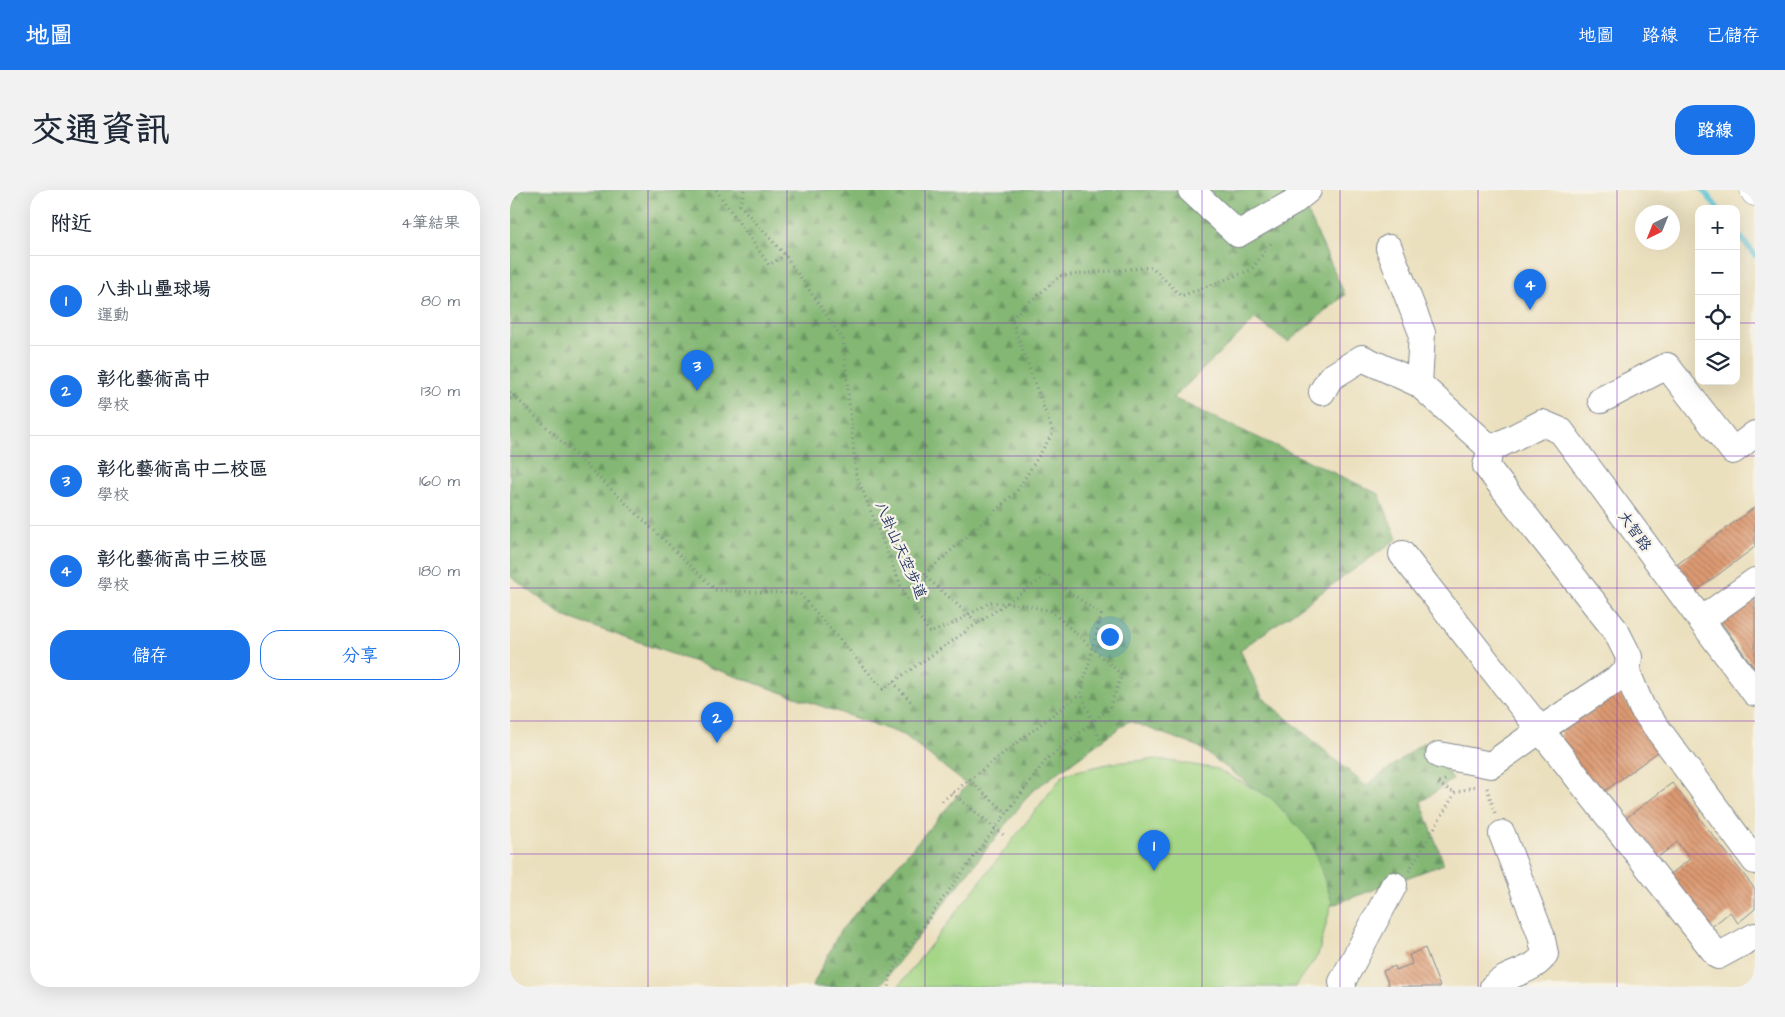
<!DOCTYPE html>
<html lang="zh-TW">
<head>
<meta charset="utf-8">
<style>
  :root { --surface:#fff; --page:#f2f2f3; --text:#1f2937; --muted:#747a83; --line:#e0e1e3; --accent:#1a73e8 }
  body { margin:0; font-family:"Architects Daughter","LXGW WenKai TC",sans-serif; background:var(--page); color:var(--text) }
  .controls { position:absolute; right:15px; top:15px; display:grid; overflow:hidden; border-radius:10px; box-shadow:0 5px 20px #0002 }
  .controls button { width:45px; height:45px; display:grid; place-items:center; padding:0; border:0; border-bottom:1px solid var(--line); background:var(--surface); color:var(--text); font:25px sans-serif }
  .compass { position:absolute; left:1125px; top:15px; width:45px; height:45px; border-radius:50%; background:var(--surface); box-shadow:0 5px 20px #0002; rotate:223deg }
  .you { position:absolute; left:599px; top:446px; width:18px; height:18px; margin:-12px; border:4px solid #fff; border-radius:50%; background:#1a73e8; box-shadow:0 0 0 8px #1a73e833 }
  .badge { display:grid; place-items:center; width:32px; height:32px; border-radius:50%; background:var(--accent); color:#fff; font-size:16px; font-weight:700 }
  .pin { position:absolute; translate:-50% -41px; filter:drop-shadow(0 1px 2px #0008) }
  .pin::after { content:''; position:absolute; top:26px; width:18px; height:15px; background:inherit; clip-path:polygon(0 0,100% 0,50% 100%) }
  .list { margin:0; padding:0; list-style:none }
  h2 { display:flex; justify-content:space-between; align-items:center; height:65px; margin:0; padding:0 20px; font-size:21px }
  h2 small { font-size:16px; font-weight:400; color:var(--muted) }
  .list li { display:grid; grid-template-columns:32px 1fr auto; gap:15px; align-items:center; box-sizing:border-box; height:90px; padding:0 20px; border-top:1px solid var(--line) }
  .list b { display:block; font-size:19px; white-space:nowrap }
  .list p { margin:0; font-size:16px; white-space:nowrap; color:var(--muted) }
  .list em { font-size:16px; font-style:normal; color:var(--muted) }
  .actions { display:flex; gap:10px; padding:15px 20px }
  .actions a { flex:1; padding:11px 0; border:1px solid var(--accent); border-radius:20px; text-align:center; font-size:18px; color:var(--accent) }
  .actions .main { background:var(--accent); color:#fff }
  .icon { flex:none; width:28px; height:28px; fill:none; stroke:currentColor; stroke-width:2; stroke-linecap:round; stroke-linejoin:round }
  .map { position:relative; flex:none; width:1245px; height:797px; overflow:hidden; border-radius:20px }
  header { display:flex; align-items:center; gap:30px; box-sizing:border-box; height:70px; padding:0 25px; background:var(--accent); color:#fff }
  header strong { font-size:24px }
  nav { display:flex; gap:28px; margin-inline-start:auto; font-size:18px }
  .intro { display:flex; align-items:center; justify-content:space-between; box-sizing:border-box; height:120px; padding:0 30px }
  h1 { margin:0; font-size:35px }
  .button { padding:12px 22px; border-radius:20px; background:var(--accent); color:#fff; font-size:18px; font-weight:700 }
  main { display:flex; gap:30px; padding:0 30px }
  aside { flex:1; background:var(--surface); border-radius:20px; box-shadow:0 5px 20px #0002 }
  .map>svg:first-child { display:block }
  .forest { fill:url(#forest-firs); stroke:#4f7368 }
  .pitch { fill:#a4d686; stroke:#608272 }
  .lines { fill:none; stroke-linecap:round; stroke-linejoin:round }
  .stream { stroke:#5bc5d7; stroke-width:6 }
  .building { fill:url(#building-back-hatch) }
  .minor-casing { stroke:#83888e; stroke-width:28 }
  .major-casing { stroke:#83888e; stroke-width:29 }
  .path { stroke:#83888e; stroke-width:3; stroke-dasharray:1 4; stroke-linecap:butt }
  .minor { stroke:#fff; stroke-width:26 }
  .major { stroke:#fff; stroke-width:28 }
  .path-bridge { stroke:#83888e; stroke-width:3; stroke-dasharray:1 4; stroke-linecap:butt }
  .grid { fill:none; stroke:#7b2cbf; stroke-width:1; stroke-opacity:0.55 }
  .labels { text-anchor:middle; stroke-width:4.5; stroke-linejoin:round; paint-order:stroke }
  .street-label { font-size:15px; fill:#1b2f5e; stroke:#f7f3e8 }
</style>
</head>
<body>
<header>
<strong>地圖</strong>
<nav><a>地圖</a><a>路線</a><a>已儲存</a></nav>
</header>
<div class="intro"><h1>交通資訊</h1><a class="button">路線</a></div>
<main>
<aside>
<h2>附近<small>4筆結果</small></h2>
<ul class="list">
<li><span class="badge">1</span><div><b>八卦山壘球場</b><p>運動</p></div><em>80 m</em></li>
<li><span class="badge">2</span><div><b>彰化藝術高中</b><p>學校</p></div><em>130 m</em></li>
<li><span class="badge">3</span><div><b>彰化藝術高中二校區</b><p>學校</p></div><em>160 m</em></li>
<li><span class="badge">4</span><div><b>彰化藝術高中三校區</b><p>學校</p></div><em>180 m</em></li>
</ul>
<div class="actions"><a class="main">儲存</a><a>分享</a></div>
</aside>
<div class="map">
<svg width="1245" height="797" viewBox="0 0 1245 797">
  <defs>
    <pattern id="forest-firs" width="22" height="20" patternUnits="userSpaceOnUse" patternTransform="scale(1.25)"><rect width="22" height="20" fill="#83b773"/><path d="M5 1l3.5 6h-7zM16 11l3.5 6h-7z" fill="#6a9562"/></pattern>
    <pattern id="building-back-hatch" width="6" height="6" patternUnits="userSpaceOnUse" patternTransform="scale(1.25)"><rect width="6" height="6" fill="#dd9a72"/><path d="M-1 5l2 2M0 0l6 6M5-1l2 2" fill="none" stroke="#b27e61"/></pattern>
  </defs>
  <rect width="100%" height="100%" fill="#f7f3e8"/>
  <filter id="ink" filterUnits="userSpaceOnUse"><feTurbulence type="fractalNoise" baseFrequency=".02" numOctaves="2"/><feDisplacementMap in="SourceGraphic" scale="10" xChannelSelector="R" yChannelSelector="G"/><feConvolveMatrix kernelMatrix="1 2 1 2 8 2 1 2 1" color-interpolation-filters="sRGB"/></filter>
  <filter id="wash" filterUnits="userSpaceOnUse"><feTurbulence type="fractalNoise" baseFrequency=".0096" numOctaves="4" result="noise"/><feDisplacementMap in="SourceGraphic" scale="20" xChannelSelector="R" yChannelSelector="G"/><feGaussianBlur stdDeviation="1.12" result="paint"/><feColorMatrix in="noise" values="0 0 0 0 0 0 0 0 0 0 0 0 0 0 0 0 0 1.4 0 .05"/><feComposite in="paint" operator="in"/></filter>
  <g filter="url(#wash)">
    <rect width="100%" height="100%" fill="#ebe0be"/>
    <!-- forest -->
    <path class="forest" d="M0,0H809L794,14L835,105L778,152L745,129L663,208L869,304L887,349L730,460L752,507L856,596L914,552L943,589L911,612L934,674L822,715L770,618L689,557L619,531L521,602L369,797H302L330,741L457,595L394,545L53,426L0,386Z"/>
    <!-- pitch -->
    <path class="pitch" d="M648,569L707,579L761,608L801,651L822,712L808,765L785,797H388L554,584L602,573Z"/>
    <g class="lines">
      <!-- stream -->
      <path class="stream" d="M1193,0L1208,19
        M1226,41L1245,65"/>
    </g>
    <g id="blocks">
      <!-- building -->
      <path class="building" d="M1245,317V357L1185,402L1165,376Z
        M1245,401V479L1208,428Z
        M1107,497L1152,559L1088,606L1050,552L1052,537Z
        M1162,593L1245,699V719L1228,733L1220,722L1194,743L1153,690L1180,669L1167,652L1142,672L1111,632Z
        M915,758L930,797H874L879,795L873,781L885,776L886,780L902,774L899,765Z"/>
    </g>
  </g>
  <g filter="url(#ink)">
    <use href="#blocks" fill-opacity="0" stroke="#83888e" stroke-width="1"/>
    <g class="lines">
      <defs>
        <path id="minor" d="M681,0L728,44L782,13L798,0
          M879,58L912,143L909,194
          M812,202L820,188L852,168L909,194L981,259L976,276L1106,441L1119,467L1117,482L1030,540L981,575L929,565
          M1091,210L1157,176L1223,261L1245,244
          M981,259L1032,233L1051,241L1245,503
          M892,364L1208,766L1245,746
          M1191,430L1245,391
          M1117,482L1132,518L1245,671
          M833,797L832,792L884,695
          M983,797C998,782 1025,782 1035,764L1031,745L992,644"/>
        <path id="major" d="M1244,0L1245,2"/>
      </defs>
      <!-- minor casing -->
      <use href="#minor" class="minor-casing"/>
      <!-- major casing -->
      <use href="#major" class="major-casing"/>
      <!-- path -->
      <path class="path" d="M206,0L259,75L275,65
        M0,202L206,400L290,404L373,499L468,433
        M0,209L4,205
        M383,492L403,514
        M571,503L591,425L537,385L468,433L414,385L507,301L543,243L501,128L550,86L642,77L671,106L741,80L762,52
        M459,590L497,623
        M935,590L927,593L945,603
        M977,598L985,623
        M442,603L496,647
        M432,611L571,503L590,550
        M899,681L945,603L965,596"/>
      <!-- minor -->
      <use href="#minor" class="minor"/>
      <!-- major -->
      <use href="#major" class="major"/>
      <!-- path-bridge -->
      <path class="path-bridge" d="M234,0L230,15L275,65L333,149L346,284L394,404L420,443L442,434L481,412L516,415L541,421L612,485L599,519L537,569L428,715L381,784L379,797"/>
    </g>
  </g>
  <!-- grid -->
  <path class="grid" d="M138,0V797M277,0V797M415,0V797M553,0V797M692,0V797M830,0V797M968,0V797M1107,0V797M0,133H1189M1226,133H1245M0,266H1245M0,398H1245M0,531H1245M0,664H1245"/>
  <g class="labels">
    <!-- street labels -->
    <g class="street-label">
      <text transform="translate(1125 341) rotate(54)" y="5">大智路</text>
      <text transform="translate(391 360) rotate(66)" y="5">八卦山天空步道</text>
    </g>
  </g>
</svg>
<div class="controls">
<button>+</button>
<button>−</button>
<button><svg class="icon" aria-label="locate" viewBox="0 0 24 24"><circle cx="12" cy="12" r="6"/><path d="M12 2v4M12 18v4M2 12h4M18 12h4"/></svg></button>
<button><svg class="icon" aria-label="layers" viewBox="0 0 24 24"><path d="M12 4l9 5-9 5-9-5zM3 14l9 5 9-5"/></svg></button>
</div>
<svg class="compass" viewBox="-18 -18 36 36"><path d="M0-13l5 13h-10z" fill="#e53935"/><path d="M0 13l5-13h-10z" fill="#747a83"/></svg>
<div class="you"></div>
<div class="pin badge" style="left:644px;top:681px">1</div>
<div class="pin badge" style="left:207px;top:553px">2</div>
<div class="pin badge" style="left:187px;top:201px">3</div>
<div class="pin badge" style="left:1020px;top:120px">4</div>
</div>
</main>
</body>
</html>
